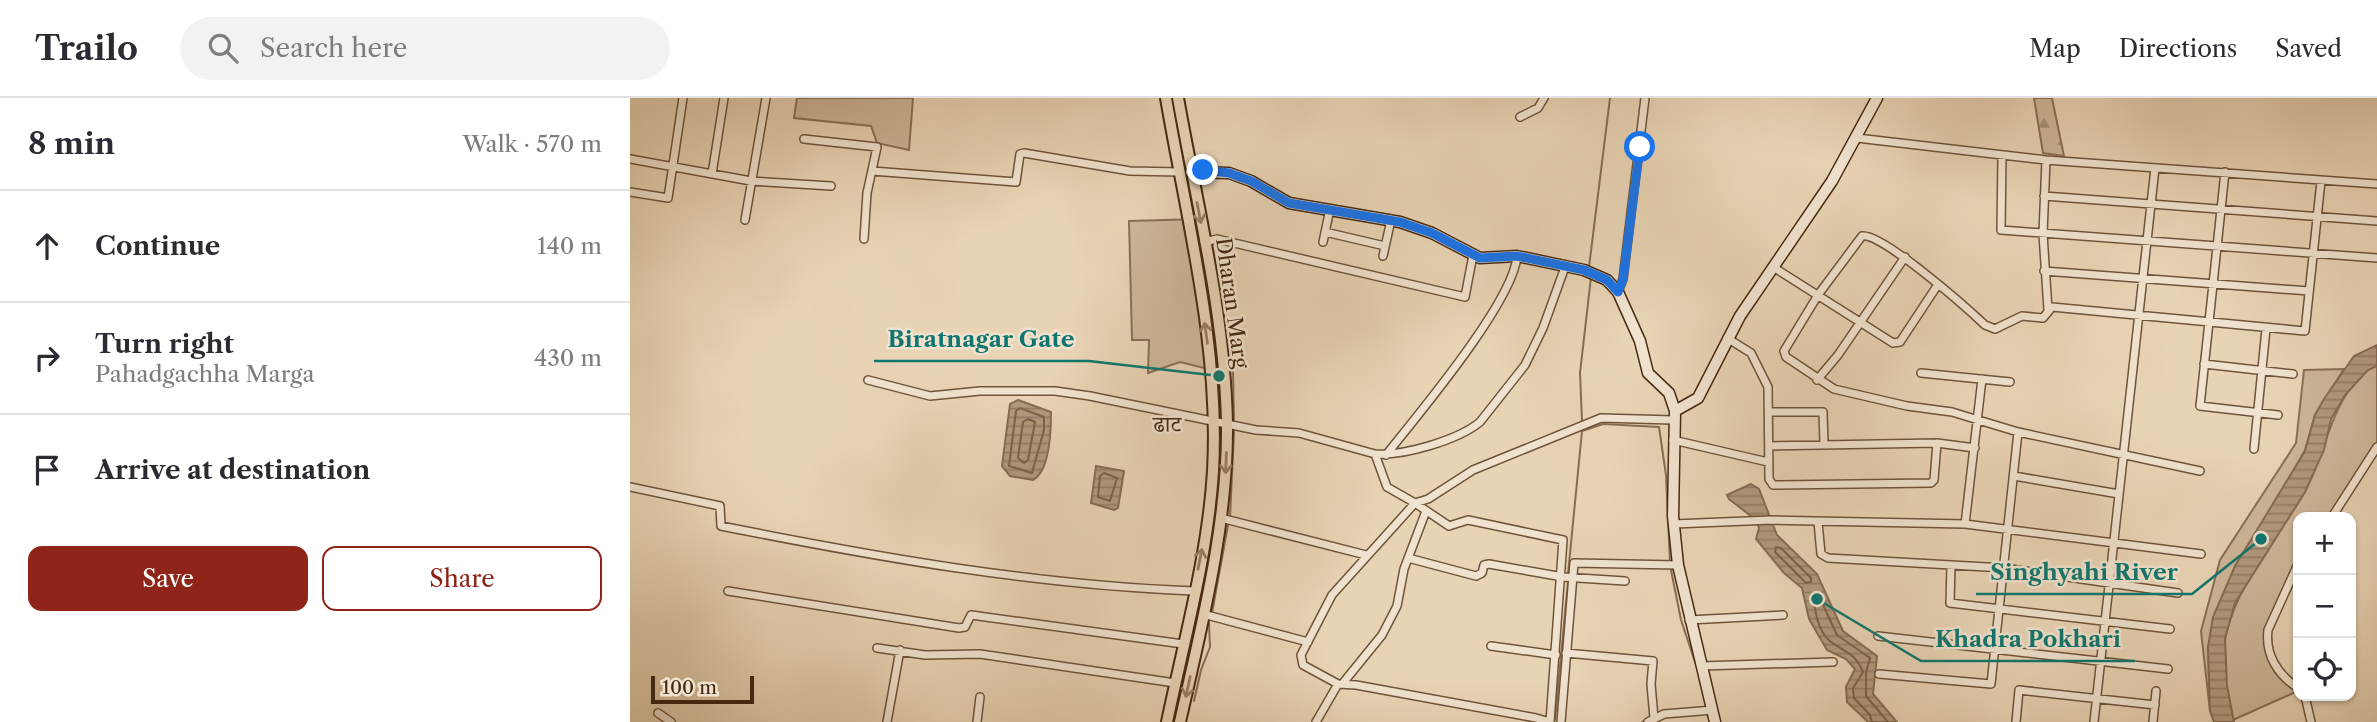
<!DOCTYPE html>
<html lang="en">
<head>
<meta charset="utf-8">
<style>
  :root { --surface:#fff; --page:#f2f2f3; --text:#2b2b33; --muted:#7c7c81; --line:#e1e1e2; --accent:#8f2418 }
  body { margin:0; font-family:"Libre Caslon Text","Noto Serif Devanagari",serif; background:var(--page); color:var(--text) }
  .controls { position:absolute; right:21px; bottom:21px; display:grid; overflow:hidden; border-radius:14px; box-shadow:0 2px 5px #0004 }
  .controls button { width:63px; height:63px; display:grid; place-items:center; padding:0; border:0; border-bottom:2px solid var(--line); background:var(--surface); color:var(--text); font:35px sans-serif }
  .scale { position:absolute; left:21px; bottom:18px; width:103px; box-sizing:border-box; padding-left:7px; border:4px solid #462911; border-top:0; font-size:19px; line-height:24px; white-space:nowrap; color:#462911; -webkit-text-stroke:5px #f0e2ce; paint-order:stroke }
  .stop { position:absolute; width:21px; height:21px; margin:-16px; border:5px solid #1a73e8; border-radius:50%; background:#fff }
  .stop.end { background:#1a73e8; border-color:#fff; box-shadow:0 2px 7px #0008 }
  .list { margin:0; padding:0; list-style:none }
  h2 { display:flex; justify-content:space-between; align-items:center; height:91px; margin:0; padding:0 28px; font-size:30px }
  h2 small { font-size:23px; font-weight:400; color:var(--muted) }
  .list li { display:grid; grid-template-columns:46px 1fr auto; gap:21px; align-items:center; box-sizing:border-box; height:112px; padding:0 28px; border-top:2px solid var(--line) }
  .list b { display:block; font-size:26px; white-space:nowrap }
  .list p { margin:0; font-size:23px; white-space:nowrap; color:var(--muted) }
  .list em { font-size:23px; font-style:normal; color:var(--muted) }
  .actions { display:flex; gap:14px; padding:21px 28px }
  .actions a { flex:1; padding:16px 0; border:2px solid var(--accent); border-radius:14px; text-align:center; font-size:24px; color:var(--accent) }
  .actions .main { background:var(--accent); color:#fff }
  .icon { flex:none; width:38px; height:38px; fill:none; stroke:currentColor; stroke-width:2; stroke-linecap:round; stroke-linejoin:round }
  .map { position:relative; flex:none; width:1747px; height:624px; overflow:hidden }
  header { display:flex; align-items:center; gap:42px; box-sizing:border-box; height:98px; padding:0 35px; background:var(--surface); border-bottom:2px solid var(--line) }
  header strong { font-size:33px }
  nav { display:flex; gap:38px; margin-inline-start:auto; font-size:24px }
  .search { width:490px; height:63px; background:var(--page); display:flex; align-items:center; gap:18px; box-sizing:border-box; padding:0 24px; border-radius:38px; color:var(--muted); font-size:26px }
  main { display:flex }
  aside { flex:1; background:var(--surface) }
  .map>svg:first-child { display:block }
  .green { fill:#ccb698; stroke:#897054; stroke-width:2 }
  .forest { fill:url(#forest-firs); stroke:#897054; stroke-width:2 }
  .water { fill:url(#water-rules); stroke:#866c52; stroke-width:2 }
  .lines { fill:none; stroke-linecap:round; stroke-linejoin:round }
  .shore { stroke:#7c6147; stroke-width:2 }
  .stream { stroke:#866c52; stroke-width:2 }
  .street-casing { stroke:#6e543a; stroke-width:10 }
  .secondary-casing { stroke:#462911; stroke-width:13 }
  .primary-casing { stroke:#462911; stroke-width:14 }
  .street { stroke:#f0e2ce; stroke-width:7 }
  .secondary { stroke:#f0e2ce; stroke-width:10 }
  .primary { stroke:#e8d3b4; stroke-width:10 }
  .oneway { stroke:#977e62 }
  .route { stroke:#1a73e8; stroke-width:9 }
  .labels { text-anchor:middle; stroke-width:5; stroke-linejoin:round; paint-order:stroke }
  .street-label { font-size:21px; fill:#462911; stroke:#f0e2ce }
  .neighbourhood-label { font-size:23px; fill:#462911; stroke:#f0e2ce }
  .leader { fill:none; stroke:#0f766e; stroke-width:2.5 }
  .callout-dot { fill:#0f766e; stroke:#f0e2ce; stroke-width:2.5 }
  .callout-label { font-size:23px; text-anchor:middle; font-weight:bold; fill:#0f766e; stroke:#f0e2ce; stroke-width:5; stroke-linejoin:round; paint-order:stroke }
</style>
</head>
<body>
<header>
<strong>Trailo</strong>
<div class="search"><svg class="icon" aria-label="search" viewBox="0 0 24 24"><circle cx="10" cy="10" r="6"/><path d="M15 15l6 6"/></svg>Search here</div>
<nav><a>Map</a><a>Directions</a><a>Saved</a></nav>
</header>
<main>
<aside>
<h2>8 min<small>Walk · 570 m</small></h2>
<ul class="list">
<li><svg class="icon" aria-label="ahead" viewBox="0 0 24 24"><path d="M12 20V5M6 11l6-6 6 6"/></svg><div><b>Continue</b></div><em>140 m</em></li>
<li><svg class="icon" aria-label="right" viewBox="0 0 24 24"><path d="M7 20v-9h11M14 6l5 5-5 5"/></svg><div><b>Turn right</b><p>Pahadgachha Marga</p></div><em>430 m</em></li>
<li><svg class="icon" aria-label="arrive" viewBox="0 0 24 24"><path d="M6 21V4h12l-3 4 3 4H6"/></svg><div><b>Arrive at destination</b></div></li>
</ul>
<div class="actions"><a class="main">Save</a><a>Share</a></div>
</aside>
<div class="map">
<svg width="1747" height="624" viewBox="0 0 1747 624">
  <defs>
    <pattern id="forest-firs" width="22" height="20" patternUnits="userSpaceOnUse" patternTransform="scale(1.75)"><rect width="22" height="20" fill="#ccb698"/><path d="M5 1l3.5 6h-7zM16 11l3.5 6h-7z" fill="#a7947b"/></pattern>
    <pattern id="water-rules" width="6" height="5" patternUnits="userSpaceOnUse" patternTransform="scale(1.75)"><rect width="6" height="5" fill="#b1997d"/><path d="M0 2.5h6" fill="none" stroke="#927d65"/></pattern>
  </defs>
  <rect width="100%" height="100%" fill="#e8d3b4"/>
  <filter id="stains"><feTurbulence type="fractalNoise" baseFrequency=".00286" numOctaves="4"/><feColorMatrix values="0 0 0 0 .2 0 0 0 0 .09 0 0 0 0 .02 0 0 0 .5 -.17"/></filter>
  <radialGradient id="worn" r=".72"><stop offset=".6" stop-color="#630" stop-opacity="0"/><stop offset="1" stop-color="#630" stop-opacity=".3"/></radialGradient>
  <!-- green -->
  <path class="green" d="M167,0H283L279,52L247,45L241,28L164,20Z
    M570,121L567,143L579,169L594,275L550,264L518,275L519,242H502L499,123Z
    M1743,268H1747V349L1702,419H1668V466L1637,544L1648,573L1668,593L1603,622C1598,596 1590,563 1596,537C1608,484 1646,443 1673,397C1698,354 1699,299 1743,268Z
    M1714,271L1685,317L1675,352L1650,397L1605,468L1578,549L1580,613L1571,533L1590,462L1666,345L1674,272Z"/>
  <!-- forest -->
  <path class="forest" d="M1404,0H1422L1434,58L1413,55Z"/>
  <!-- water -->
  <path class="water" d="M1747,247V268L1738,272L1715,297L1701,321L1694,352L1675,394L1605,505L1595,540L1597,588L1604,624H1584L1580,613L1578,549L1583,519L1605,468L1675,353L1685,317L1694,301L1724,258Z
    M388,302L421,314C421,332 420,373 403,382L380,378L372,368L380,306Z
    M466,368L494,373L488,410L484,412L461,405Z
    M1121,386L1129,391L1147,437L1187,476L1213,533L1247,558L1243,596L1267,624H1238L1217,604L1216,589L1225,571L1216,561L1197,552L1179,521L1172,490L1154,475L1126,441L1129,430L1126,422L1099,401L1097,397Z"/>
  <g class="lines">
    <!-- shore -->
    <path class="shore" d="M390,310L414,319V332L402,375L379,368L386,313Z
      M398,321L405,324L398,362L394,365L388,360L393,324Z
      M474,375L487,380L480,403L468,399L470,378Z
      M1146,449L1151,450L1181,480V484L1176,485L1145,454Z
      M1242,624L1240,617L1224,600L1223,590L1233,574C1220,541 1193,559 1185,511C1184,503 1181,501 1184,495L1188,496L1207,537L1240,560L1236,574V598L1258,624"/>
    <!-- stream -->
    <path class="stream" d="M959,169L980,0
      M603,273L604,323
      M952,323L950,275L961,179
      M600,419L604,334
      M1041,472L1051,522L1070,579
      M938,476L952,333L973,326L1029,329L1036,377L1040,464
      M582,515L598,427
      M564,603L571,572L580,549L579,525
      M925,622L938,483
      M1012,624L1017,621"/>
    <defs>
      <path id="street" d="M890,19L908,10L914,0
        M1227,40L1416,62L1747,86
        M174,41L247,49L237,95L234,141
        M1372,58L1371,132L1747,160
        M0,61L121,83L201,88
        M1416,62L1413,136L1418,212
        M242,73L386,84L390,56L394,55L500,73L549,74
        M1595,74L1570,308L1648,317
        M82,76L94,0
        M0,94L38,100L53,0
        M1414,98L1747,123
        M115,122L136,0
        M695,134L755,148
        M574,144L587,141L835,199L843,157
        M693,144L700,111
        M753,158L761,122
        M1143,169L1263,245L1270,244L1307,188
        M1414,173L1679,193
        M988,194L993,181L1015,0
        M1097,240L1121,255L1138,289L1139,381L1143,387L1301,385L1304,382L1307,345
        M1574,266L1663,276
        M1291,275L1380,284
        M238,282L300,298L350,293H425L460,298L626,332L669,335L745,356L757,389L785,405L798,401L843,372L971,320L1043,322
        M1187,282L1208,257L1275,159
        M1139,314H1193L1194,347
        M1043,342L1138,364
        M1139,348L1307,345L1345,350
        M1624,351L1636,231
        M745,356C774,358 828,342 850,324L895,267L913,230L935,169
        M756,357C787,318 884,203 887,158
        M1570,373L1388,334L1322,314L1277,308L1204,291L1156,259L1154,253L1188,197L1232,138C1251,134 1337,210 1355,227L1365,231L1392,218L1413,220L1422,209L1675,233L1691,83
        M1384,378L1489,396
        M0,389L90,408L91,428C247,459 404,487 564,493
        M1702,419L1747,349
        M591,420L736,457
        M1188,424L1191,456L1198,460L1374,470L1548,495
        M1044,426L1141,422L1335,426L1571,456
        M1335,426L1352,281
        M778,460L846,478L852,475L854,467L859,466L933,479L995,483
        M1668,466L1638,532C1635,557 1648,577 1668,590
        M1321,468L1320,505L1540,531
        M98,493L329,530L335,529L341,517L553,546
        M573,516L678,544
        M1059,522L1153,517
        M1248,538L1538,571
        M861,548L926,557
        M247,550L295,557L350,556L545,585
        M936,555L1023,563L1021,586L1024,620
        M1071,568L1203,564
        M1249,576L1361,586L1388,334
        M713,585L752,537L767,508L774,471L796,413
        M1675,598L1681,624
        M28,615L41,624
        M257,624L270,552
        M347,624L350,599
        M686,624L708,586
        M920,624L933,442L838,422L819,428L785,405L702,497L671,557L673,567L708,586L726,587L906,620L920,624
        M931,624L944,465L1048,467
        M1018,624L1034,616L1083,612
        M1386,624L1389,592L1525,607
        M1464,624L1525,70
        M1523,624L1526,593"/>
      <path id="secondary" d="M561,74L599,75L621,83L659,105L770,124L802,135L850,160L887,158L954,172L977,182L988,194L1010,243L1018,275L1039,295L1045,313L1043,418L1048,467L1085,624
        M1045,313L1068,300L1110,218L1202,83L1247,0"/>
      <path id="primary" d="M536,0C557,123 590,248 583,373C578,457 554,542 537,624
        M548,0C567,107 595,216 597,326C598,426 572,526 550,624"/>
    </defs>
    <!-- street casing -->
    <use href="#street" class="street-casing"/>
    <!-- secondary casing -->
    <use href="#secondary" class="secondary-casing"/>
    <!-- primary casing -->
    <use href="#primary" class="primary-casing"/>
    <!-- street -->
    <use href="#street" class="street"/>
    <!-- secondary -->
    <use href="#secondary" class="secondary"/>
    <!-- primary -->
    <use href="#primary" class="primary"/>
  </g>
  <!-- one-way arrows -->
  <defs><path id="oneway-shaft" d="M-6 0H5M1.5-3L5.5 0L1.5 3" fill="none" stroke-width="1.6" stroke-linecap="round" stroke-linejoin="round" transform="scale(1.75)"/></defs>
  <g class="oneway">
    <use href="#oneway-shaft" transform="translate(569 115) rotate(79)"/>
    <use href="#oneway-shaft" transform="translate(576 235) rotate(-98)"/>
    <use href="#oneway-shaft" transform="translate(596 365) rotate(92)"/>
    <use href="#oneway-shaft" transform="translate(570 461) rotate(-79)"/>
    <use href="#oneway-shaft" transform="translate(558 589) rotate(102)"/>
  </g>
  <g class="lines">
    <!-- route -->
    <path class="route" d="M573,72L599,75L621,83L659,105L770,124L802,135L850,160L887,158L954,172L977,182L988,194L993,181L1010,49"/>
  </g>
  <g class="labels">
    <!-- street labels -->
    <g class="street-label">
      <text transform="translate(602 205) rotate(82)" y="7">Dharan Marg</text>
    </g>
    <!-- neighbourhood labels -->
    <g class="neighbourhood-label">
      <text x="537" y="334">ढाट</text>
    </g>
  </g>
  <!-- callouts -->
  <path class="leader" d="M589 278L459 263H244M1631 441L1562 496H1346M1187 501L1291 563H1505"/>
  <g class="callout-dot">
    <circle cx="589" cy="278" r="7"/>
    <circle cx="1631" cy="441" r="7"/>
    <circle cx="1187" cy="501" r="7"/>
  </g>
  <g class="callout-label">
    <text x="351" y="249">Biratnagar Gate</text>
    <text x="1454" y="482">Singhyahi River</text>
    <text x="1398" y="549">Khadra Pokhari</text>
  </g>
  <rect width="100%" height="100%" filter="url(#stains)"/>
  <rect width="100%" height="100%" fill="url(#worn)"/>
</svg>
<div class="controls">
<button>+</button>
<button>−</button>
<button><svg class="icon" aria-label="locate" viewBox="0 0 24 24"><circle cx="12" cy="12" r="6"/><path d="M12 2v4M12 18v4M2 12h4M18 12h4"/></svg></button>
</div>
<div class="scale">100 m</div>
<div class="stop" style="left:1010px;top:49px"></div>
<div class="stop end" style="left:573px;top:72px"></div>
</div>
</main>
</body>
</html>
